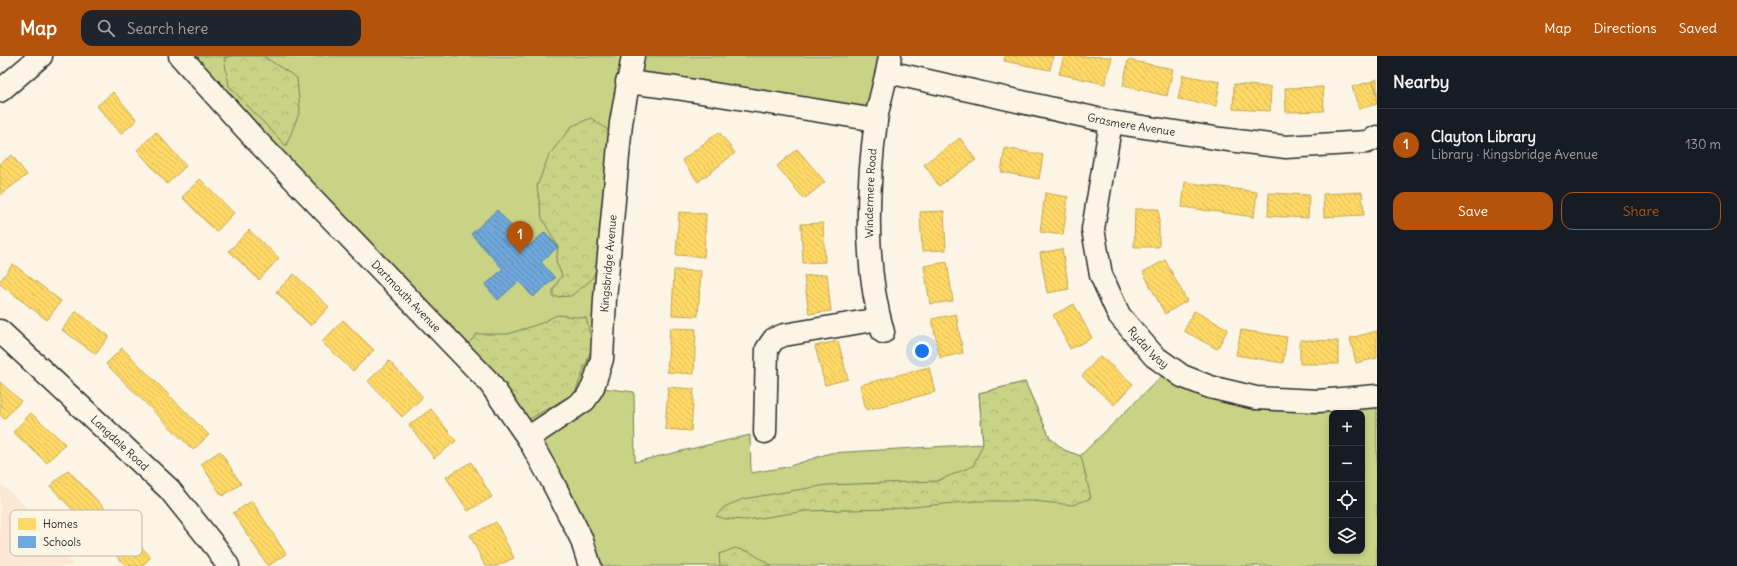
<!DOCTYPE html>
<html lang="en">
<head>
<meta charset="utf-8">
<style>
  :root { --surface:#171b24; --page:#20242c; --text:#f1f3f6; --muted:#9ea1a6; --line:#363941; --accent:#b45309 }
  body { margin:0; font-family:Delius,sans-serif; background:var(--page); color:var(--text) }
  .controls { position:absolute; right:12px; bottom:12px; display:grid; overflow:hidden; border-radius:8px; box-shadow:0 2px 6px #0003 }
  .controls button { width:36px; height:36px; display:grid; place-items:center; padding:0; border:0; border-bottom:1px solid var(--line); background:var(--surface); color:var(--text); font:20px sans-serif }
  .you { position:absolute; left:922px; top:295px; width:14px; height:14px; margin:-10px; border:3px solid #fff; border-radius:50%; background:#1a73e8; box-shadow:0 0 0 6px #1a73e833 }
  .badge { display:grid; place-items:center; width:26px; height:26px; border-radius:50%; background:var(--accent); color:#fff; font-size:13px; font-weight:700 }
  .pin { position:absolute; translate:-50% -33px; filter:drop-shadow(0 1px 2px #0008) }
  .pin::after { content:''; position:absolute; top:21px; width:14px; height:12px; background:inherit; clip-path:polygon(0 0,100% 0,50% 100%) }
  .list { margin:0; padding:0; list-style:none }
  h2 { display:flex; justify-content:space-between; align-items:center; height:52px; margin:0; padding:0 16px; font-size:17px }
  h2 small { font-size:13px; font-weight:400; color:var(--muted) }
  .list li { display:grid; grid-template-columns:26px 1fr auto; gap:12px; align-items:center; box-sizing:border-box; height:72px; padding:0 16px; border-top:1px solid var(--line) }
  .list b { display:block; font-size:15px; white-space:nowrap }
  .list p { margin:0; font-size:13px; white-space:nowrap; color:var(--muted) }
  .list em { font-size:13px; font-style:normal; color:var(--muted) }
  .actions { display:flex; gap:8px; padding:12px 16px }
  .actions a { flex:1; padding:9px 0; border:1px solid var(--accent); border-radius:12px; text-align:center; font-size:14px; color:var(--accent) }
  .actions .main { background:var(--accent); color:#fff }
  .icon { flex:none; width:22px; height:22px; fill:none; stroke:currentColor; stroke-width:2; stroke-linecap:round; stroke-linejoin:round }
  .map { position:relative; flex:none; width:1377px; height:510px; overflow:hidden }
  header { display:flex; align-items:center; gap:24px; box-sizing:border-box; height:56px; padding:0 20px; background:var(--accent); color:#fff }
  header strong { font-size:19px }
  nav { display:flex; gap:22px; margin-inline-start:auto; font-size:14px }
  .search { width:280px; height:36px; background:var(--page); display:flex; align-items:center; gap:10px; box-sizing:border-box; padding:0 14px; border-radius:12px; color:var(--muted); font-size:15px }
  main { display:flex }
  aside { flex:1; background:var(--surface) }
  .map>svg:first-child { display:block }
  .built { fill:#fce7d4 }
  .green { fill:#c8d386; stroke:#7a7f58; fill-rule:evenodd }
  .forest { fill:url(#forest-crowns); stroke:#7a7f58 }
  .homes { fill:url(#homes-back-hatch); stroke:#bfa554 }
  .schools { fill:url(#schools-back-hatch); stroke:#5b82a7 }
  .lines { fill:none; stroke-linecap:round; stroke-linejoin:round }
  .minor-casing { stroke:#2b2b2b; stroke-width:25 }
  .minor { stroke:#fcf5e5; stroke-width:22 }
  .labels { text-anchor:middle; stroke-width:4; stroke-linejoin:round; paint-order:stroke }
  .street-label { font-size:11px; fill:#2b2b2b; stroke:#fcf5e5 }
  .key { fill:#fcf5e5; stroke:#bdb8ad; stroke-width:1 }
  .key-label { font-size:11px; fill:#2b2b2b }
</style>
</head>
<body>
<header>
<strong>Map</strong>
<div class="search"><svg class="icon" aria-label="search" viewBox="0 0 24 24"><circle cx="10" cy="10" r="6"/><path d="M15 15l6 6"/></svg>Search here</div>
<nav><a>Map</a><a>Directions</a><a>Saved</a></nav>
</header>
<main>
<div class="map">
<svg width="1377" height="510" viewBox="0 0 1377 510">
  <defs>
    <pattern id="forest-crowns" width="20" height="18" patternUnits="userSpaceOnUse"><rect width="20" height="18" fill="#c8d386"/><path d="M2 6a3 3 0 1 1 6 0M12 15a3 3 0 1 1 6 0" fill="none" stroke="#acb574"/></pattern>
    <pattern id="homes-back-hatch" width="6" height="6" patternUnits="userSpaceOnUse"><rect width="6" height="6" fill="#ffd966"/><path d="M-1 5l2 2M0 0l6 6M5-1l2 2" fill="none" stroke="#dbba59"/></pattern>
    <pattern id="schools-back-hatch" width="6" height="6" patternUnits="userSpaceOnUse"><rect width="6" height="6" fill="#6fa8dc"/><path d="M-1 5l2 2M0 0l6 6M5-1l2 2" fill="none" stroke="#5b89b3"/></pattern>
  </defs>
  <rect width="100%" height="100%" fill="#fcf5e5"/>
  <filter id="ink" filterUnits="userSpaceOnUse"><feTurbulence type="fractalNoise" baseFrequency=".025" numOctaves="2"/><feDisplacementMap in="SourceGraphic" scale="8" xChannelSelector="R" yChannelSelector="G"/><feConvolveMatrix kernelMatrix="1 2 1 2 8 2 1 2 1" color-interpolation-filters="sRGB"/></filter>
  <g filter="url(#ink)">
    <!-- built -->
    <path class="built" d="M0,427L21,446L74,510H0Z"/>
    <!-- green -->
    <path class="green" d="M180,0H890L876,64L627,26L594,331L634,336L635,406L750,379L751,417L787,411L830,397L983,388L979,337L1025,326L1050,382L1064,394L1080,400L1171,311L1210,331L1377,340V510H590L528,382ZM1332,357H1362V495H1332Z"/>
    <!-- forest -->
    <path class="forest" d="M232,0H263L297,22L300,55L286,90L229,30L224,2Z
      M591,62L612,77L604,199L591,224L571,240L553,241V234L562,219L556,206L558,191L542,162L537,130L549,99L572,70Z
      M557,259L586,262L593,289L575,337L528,364L468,288L477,278H508L539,268Z
      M1025,326L1050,382L1064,394L1081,400L1091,442L1073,449L1033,445H975L892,453L806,455L747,464L726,463L716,460L724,451L743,443L827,429L937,425L973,410L983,388L979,337Z
      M735,492L750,496L772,510H720L719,498Z"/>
    <!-- homes -->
    <path class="homes" d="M1005,0H1053L1050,14L1004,5Z
      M1064,0L1112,1L1105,28L1059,18Z
      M1128,4L1173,13L1167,40L1123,30Z
      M1183,19L1220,26L1216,50L1178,43Z
      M1377,23V39L1373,25Z
      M1373,25L1377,39V48L1359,53L1352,31Z
      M1234,28L1271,31L1270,55L1233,53Z
      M1323,31L1324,55L1286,56L1285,32Z
      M113,36L137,64L121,78L97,50Z
      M156,76L186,110L167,128L137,94Z
      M719,76L735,97L698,126L682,104Z
      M960,82L976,104L939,130L924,108Z
      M1005,92L1043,99L1039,123L1001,116Z
      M797,93L825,126L804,143L777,110Z
      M12,99L27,119L0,139V108Z
      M200,123L234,157L216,176L182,141Z
      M1185,126L1257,136L1254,161L1182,151Z
      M1362,136L1364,159L1324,161L1323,138Z
      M1045,137L1068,141L1063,179L1040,176Z
      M1269,137L1309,139L1308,162L1268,160Z
      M1135,153H1159V191H1134Z
      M944,155L946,194L922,195L920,156Z
      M679,156L706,158L704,201L676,199Z
      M823,167L825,206L803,207L801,168Z
      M249,174L279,202L259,224L229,195Z
      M1062,193L1069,233L1047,237L1040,197Z
      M1165,204L1187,245L1165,258L1143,216Z
      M947,206L953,245L930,248L924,210Z
      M13,208L61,245L47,264L0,228V225Z
      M674,214L701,215L698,260L672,259Z
      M294,218L329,251L311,270L276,236Z
      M827,218L831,255L809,258L804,220Z
      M1074,248L1092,282L1070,293L1053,259Z
      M76,255L109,280L96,298L62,274Z
      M1194,255L1228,273L1217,293L1184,275Z
      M956,258L963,297L940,302L932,263Z
      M343,264L374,294L353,315L322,286Z
      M670,272L696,273L694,318L667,316Z
      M1241,274L1287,281L1283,307L1236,299Z
      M1377,275V302L1356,307L1350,282Z
      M1300,284L1338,285V308H1300Z
      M838,285L848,323L825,329L815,290Z
      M122,292L209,379L193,394L106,308Z
      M1100,300L1133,328L1114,349L1082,320Z
      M389,305L423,341L402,361L368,325Z
      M929,311L935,336L866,354L860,329Z
      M0,326L21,345L4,363L0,359Z
      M668,331L694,333L691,375L665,373Z
      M431,353L456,385L434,402L409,369Z
      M31,357L65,388L47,407L13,376Z
      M220,395L241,428L222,440L201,408Z
      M471,406L492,441L468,455L446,421Z
      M68,414L151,501L142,510H126L50,430Z
      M252,445L286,498L268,510L233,457Z
      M496,466L514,502L497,510H485L470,479Z"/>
    <!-- schools -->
    <path class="schools" d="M497,154L529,190L545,176L558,191L541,206L555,222L533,241L519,225L498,244L485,229L503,213L471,178Z"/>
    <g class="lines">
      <defs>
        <g id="minor">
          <path id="s1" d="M180,0L254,82L489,326L528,382L551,423L581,482L590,510"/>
          <path id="s2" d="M888,16L1111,66L1221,83L1286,91L1367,86L1377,81"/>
          <path d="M627,26L676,32L876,64"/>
          <path d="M0,35L41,0"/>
          <path id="s3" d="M1111,66L1093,173L1101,219L1119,259L1154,300L1182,320L1210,331L1256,342L1318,345L1377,340"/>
          <path id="s4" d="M0,275L169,433L217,493L228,510"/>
          <path id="s5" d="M883,276C864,211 867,132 876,65C879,43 887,22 890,0"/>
          <path d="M765,376L767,293L774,283L784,279L879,263"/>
          <path id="s6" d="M528,382L585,344L593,331L602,303L605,243L621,67L633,0"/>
        </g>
      </defs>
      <!-- minor casing -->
      <use href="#minor" class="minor-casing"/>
      <!-- minor -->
      <use href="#minor" class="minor"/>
    </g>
  </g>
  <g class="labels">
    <!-- street labels -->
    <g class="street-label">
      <text dy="4" stroke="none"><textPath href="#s2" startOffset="249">Grasmere Avenue</textPath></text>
      <text dy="4" stroke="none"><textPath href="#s5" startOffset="140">Windermere Road</textPath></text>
      <text dy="4" stroke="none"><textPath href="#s6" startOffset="209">Kingsbridge Avenue</textPath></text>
      <text dy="4" stroke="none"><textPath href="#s1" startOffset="330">Dartmouth Avenue</textPath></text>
      <text dy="4" stroke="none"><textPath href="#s3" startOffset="243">Rydal Way</textPath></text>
      <text dy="4" stroke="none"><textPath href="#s4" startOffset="164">Langdale Road</textPath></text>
    </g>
  </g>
  <!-- legend -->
  <rect x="10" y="454" width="132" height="46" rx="6" class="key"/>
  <rect x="18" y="462" width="18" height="12" fill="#ffd966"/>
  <rect x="18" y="480" width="18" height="12" fill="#6fa8dc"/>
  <g class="key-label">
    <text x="43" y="472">Homes</text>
    <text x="43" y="490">Schools</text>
  </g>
</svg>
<div class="controls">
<button>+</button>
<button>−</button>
<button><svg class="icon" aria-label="locate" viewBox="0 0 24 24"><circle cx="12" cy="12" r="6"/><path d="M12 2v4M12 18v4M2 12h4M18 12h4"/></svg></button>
<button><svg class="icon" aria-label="layers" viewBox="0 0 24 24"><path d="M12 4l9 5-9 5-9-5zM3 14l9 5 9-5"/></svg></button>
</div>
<div class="you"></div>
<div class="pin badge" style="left:520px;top:198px">1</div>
</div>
<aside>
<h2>Nearby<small></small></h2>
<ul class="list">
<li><span class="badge">1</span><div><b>Clayton Library</b><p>Library · Kingsbridge Avenue</p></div><em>130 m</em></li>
</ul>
<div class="actions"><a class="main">Save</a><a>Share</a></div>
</aside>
</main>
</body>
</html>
